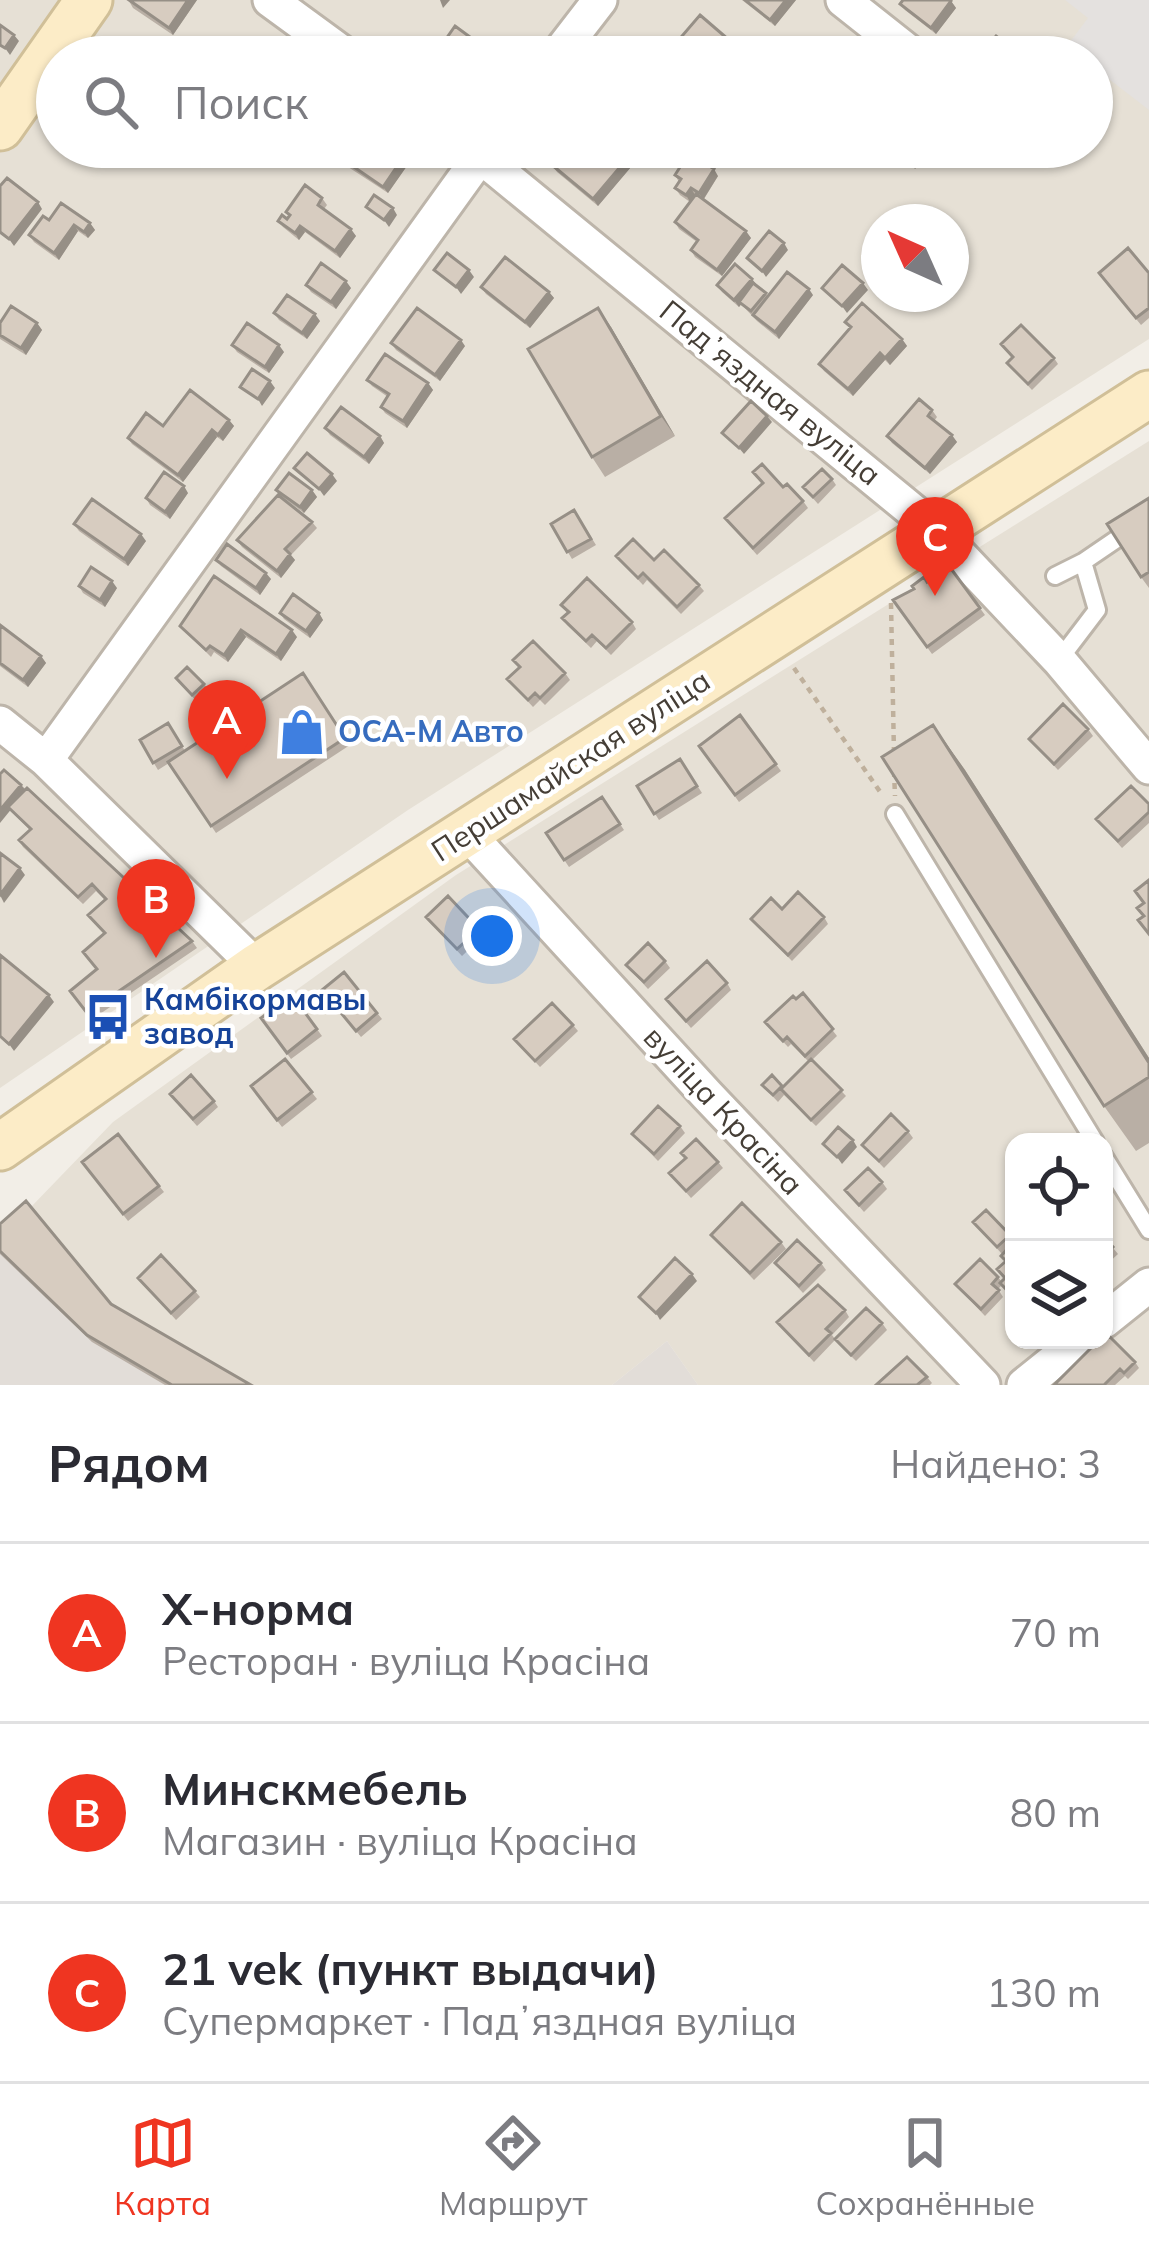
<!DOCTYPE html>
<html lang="ru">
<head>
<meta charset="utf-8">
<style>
  :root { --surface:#fff; --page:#f2f2f3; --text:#2b2b33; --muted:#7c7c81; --line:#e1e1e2; --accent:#ef3521 }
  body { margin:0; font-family:Mulish,sans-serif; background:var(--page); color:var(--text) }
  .controls { position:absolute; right:36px; bottom:36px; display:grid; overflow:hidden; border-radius:24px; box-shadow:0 3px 9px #0004 }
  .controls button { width:108px; height:108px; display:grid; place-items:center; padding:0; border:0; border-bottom:3px solid var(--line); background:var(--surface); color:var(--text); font:60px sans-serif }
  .compass { position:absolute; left:861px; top:204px; width:108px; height:108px; border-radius:50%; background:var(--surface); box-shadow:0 3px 9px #0004; rotate:315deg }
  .you { position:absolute; left:492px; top:936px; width:42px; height:42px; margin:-30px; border:9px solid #fff; border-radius:50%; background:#1a73e8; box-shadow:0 0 0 18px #1a73e833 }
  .badge { display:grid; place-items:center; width:78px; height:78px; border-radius:50%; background:var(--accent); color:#fff; font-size:39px; font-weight:700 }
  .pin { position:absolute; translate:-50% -99px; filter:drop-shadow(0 3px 6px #0008) }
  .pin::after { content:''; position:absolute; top:63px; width:42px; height:36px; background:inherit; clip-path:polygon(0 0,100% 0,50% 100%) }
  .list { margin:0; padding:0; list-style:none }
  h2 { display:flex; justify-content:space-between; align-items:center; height:156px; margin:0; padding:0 48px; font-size:51px }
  h2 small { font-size:39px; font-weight:400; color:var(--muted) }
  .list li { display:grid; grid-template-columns:78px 1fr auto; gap:36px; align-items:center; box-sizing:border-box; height:180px; padding:0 48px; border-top:3px solid var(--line) }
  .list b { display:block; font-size:45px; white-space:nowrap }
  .list p { margin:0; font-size:39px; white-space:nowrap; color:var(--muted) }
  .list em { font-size:39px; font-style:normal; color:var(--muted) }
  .icon { flex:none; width:66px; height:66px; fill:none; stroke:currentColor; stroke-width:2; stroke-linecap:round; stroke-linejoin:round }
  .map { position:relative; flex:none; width:1149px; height:1385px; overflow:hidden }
  .search { position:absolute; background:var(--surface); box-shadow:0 3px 9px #0004; left:36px; right:36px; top:36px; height:132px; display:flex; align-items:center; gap:30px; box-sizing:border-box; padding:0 42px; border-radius:66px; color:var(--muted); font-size:45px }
  .sheet { height:696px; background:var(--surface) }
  nav { display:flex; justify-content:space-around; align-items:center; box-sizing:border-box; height:168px; border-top:3px solid var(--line); background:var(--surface); font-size:33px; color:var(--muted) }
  nav a { display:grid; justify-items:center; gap:6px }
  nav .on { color:var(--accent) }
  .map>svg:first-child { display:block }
  .residential { fill:#e6e0d5; fill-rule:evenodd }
  .industrial { fill:#e2ddd8 }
  .parking { fill:#e4e1df }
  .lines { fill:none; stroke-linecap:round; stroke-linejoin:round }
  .lane-casing { stroke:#bdb5aa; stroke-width:22 }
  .street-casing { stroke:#bdb5aa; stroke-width:39 }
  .secondary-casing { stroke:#d0bf98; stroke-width:51 }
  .path { stroke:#bfb09c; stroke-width:4.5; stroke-dasharray:6 6; stroke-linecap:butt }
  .lane { stroke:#fff; stroke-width:16 }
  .street { stroke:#fff; stroke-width:33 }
  .secondary { stroke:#fcecc7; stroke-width:45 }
  .wall { fill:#b9afa5 }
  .shaded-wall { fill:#968f86 }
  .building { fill:#d7ccc0; stroke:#968f86; stroke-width:3 }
  .labels { text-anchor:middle; stroke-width:9; stroke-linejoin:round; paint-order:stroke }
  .street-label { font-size:30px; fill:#453e36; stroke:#fff }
  .shop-label { font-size:30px; font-weight:bold; fill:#366cbe; stroke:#fff; text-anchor:start }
  .transit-label { font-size:30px; font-weight:bold; fill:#164399; stroke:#fff; text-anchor:start }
</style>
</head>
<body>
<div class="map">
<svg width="1149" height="1385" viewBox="0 0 1149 1385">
  <rect width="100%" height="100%" fill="#f2eee7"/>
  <!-- residential -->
  <path class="residential" d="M0,0H1149V339L408,810L0,1088ZM57,57H1092V147H57ZM879,222H951V294H879Z
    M1149,441V1385H698L667,1341L612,1385H245L115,1311L31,1207L113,1122L456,875ZM1014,1142H1104V1340H1014Z"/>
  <!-- industrial -->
  <path class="industrial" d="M0,1235L115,1311L245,1385H0Z
    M667,1341L698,1385H612Z"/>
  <!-- parking -->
  <path class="parking" d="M1065,0H1149V110L1092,66V57H1081L1067,46L1088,18Z"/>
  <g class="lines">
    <defs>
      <path id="lane" d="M1055,576L1083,562
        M1059,660L1097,610L1083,562L1149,517
        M895,814L1095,1142
        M1104,1157L1149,1230"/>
      <path id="street" d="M270,0L348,57
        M843,0L915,57
        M556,57L600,0
        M469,147L936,530L1059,660L1149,767
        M0,723L46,760L257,967
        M46,760L487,147
        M467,833L707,1095L983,1385
        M1104,1321L1149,1285
        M1024,1385L1080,1340"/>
      <path id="secondary" d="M0,127L89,0
        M0,1147L257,967L1149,394"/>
    </defs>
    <!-- lane casing -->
    <use href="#lane" class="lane-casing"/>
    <!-- street casing -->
    <use href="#street" class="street-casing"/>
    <!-- secondary casing -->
    <use href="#secondary" class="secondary-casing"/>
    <!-- path -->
    <path class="path" d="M891,603L894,754
      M794,668L883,796
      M894,771L895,796"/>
    <!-- lane -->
    <use href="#lane" class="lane"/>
    <!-- street -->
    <use href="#street" class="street"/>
    <!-- secondary -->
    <use href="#secondary" class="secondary"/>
  </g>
  <!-- wall -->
  <path class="wall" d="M197,0L173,35L133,8L129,1Z
    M742,0H796L775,26Z
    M951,1L956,8L936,34L905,10L900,4Z
    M335,154L409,163L388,193L339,161Z
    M626,160L631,167L598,206L557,172L552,165Z
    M675,175L718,176L704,199L751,238L722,276L695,257L691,250L697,242L679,229L675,222L690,202L680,195L675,188L679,182Z
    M322,198L327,205L324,209L356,236L340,258L305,232L299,240L283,227L278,221L287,219L289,216L286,212Z
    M90,223L95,230L88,238L78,231L59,260L34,242L29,235Z
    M1099,273H1149V318L1141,325Z
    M306,285L351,288L336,309L311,292Z
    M717,285L757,286L768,296L813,295L779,339L757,321L741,304L739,307L722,292Z
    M481,287L549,292L554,298L530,328L486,294Z
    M274,313L320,321L307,339L279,320Z
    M845,322L902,339L907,346L890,365L885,360L853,396L824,371L819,364L850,328Z
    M0,323H37L42,330L26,355L0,339Z
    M611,327L675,436L605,477L592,457Z
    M391,343L465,346L440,381L396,350Z
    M1001,344L1054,358L1058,364L1032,390L1007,363L1012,358Z
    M232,345L284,352L269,373L237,352Z
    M367,380L428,383L433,390L407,428L385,413L381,407L388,397L372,386Z
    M932,410L937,417L934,421L957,442L930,474L892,443L887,436Z
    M229,420L234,426L223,441L217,437L183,482L132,444L128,438L163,426Z
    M325,428L380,436L384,443L369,464L330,435Z
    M753,472L783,487L803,501L808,508L757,555L725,518L762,483Z
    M832,479L836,485L818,504L803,487Z
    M276,490H312L317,497L304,513L281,496Z
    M188,493L170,519L150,505L146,498Z
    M1149,498V588L1141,577Z
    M574,510L596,545L572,559L551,524Z
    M312,522L317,528L291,555L295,560L281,578L242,547L237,540Z
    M74,524L146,541L128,566L79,531Z
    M616,556L654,560L699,585L704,591L681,614L647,580L643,585Z
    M216,560L271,579L260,595L221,566Z
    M949,566L985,615L932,654L893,600L927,582Z
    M79,586L117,588L105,607L83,593Z
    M561,605L632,622L636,629L611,655L597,641L591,648L567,625L562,618L568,613Z
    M280,613H319L323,620L310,638L284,619Z
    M0,625L41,656L46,663L28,687L0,666Z
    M180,626L297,637L281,661L246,637L228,662L214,652L211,657Z
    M513,660L565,673L570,680L545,705L540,700L533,707L507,679L519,668Z
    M303,673L350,745L216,833L169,763L158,770L140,740L168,723L185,751Z
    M176,678L204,684L209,690L197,702Z
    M740,715L781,771L739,802L699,746Z
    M933,725L965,770L1149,1058V1143L1136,1151L1104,1106Z
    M1088,729L1093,736L1058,770L1029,739Z
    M680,759L702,793L659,820L637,786Z
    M21,785L192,941L197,948L91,1020L70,991L96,970L104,933L88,915L105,900L96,891L83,904L23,847L19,840L30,830L10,810Z
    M602,797L624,830L569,867L546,833Z
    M1149,804V823L1122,848L1096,819Z
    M782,909L824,917L828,924L792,961L751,919Z
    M426,917L479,929L484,935L462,956Z
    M665,961L670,968L648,989L626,965Z
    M344,972L382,1019L361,1037L322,990Z
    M727,983L731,990L691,1028L666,999Z
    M803,993L837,1036L812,1060L846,1096L816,1126L784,1095L778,1102L762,1085L783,1087L808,1061L791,1044L788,1047L765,1022Z
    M292,995L322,1036L291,1059L261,1018Z
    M573,1025L578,1031L540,1067L514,1039Z
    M285,1059L317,1099L282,1127L251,1086Z
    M175,1101H214L218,1107L197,1126Z
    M680,1126L685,1133L658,1161L632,1134Z
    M908,1131L913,1138L884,1168L862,1145Z
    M118,1134L164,1192L128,1221L82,1162Z
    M681,1153L718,1162L723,1168L691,1198L669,1173L685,1159Z
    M882,1182L887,1189L864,1212L845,1190Z
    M973,1222L1010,1235L1014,1242L1002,1254Z
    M0,1224L111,1304L251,1385H165L92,1342L0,1254Z
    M711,1235L781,1242L786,1249L754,1280Z
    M1104,1237L1118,1254L1104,1267Z
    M1014,1253V1291L1009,1295L1001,1286L998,1289L1003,1297L985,1316L955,1284L998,1277L1001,1281L1004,1279L997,1269Z
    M775,1263H821L826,1270L803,1293Z
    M138,1278L195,1291L200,1297L176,1320Z
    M845,1310L849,1317L832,1335L835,1339L882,1323L887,1330L856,1361L835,1340L814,1362L777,1322Z
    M1135,1362L1139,1368L1128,1379L1125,1376L1115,1385H1054Z
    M927,1377L932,1383L930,1385H876Z"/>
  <!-- shaded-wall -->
  <path class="shaded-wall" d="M188,0H197L173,35L169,28Z
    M440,0H450L443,8Z
    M786,0H796L775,26L770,20Z
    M951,1L956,8L936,34L931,28Z
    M14,35L19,41L10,55L5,48Z
    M736,46L741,53L737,57H727Z
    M554,147H565L557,156L552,149Z
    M925,147H936L915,169L911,163Z
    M404,156L409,163L388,193L383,187Z
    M626,160L631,167L598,206L593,199Z
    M714,169L718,176L703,200L699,193Z
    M691,188L695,195L690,202L686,195Z
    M38,202L42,209L14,246L9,239Z
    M393,208L397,215L389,227L384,220Z
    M90,223L95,230L88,238L84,232Z
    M74,225L78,231L59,260L54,253Z
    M300,226L305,232L299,240L295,233Z
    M351,229L356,236L340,258L335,251Z
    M746,231L751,238L722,276L717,270Z
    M784,243L788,250L766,277L762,271Z
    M469,270L474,277L461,294L456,287Z
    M752,279L757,285L739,307L734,300Z
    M346,281L351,288L336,309L331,302Z
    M863,283L868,290L847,313L842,306Z
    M809,289L813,295L779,339L775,332Z
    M549,292L554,298L530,328L525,322Z
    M598,308L611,327L675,436L661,416Z
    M315,314L320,321L307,339L302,333Z
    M37,323L42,330L26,355L21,348Z
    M902,339L907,346L890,365L885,358Z
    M461,340L465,346L440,381L435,375Z
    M279,345L284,352L269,373L265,367Z
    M880,353L885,360L853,396L848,389Z
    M270,381L275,388L262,406L258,399Z
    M428,383L433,390L407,428L403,421Z
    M767,416L772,422L744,454L739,448Z
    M229,420L234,426L223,441L218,435Z
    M212,430L217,437L183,482L178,475Z
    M952,435L957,442L930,474L925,468Z
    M380,436L384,443L369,464L364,457Z
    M332,474L337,481L324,496L319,489Z
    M184,486L188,493L170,519L165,512Z
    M312,490L317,497L304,513L300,507Z
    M141,534L146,541L128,566L124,559Z
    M290,554L295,560L281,578L277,571Z
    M266,573L271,579L260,595L256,588Z
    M112,581L117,588L105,607L100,600Z
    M319,613L323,620L310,638L306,631Z
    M241,630L246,637L228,662L224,655Z
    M292,630L297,637L281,661L276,654Z
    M41,656L46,663L28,687L23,680Z
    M933,725L965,770L1149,1058V1063Z
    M21,785L26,791L0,823V810Z
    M20,868L25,875L4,903L0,895Z
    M49,995L54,1002L14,1051L9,1044Z
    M853,1140L857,1147L842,1164L837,1157Z
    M692,1274L697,1281L660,1320L656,1313Z"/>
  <!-- building -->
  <path class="building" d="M129,0H188L169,28Z
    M745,0H786L770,20Z
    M903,0H950L951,1L931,28L900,4Z
    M700,15L736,46L727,57H678L670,50Z
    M0,25L14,35L5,48L0,45Z
    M455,26L489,51L484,57H449L439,49Z
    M996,36L1021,57H978Z
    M613,41L632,57H599Z
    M103,43L123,57H94Z
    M256,43L274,57H246Z
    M838,43L853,57H824Z
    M339,147H390L404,156L383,187L335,154Z
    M567,147H610L626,160L593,199L552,165Z
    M893,147H925L911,163Z
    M689,153L714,169L699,193L691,188L686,195L675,188L681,179L675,175Z
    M7,178L38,202L9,239L0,232V186Z
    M305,185L322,198L318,205L351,229L335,251L300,226L295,233L278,221L282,215L287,219L290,215L286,212Z
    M696,194L746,231L717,270L691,250L698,240L675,222Z
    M374,195L393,208L384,220L366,207Z
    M61,203L90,223L84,232L74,225L54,253L29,235L43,216L49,220Z
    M769,231L784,243L762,271L747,258Z
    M1128,248L1149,273V308L1136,318L1099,273Z
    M447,253L469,270L456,287L434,270Z
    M505,257L549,292L525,322L481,287Z
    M321,263L346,281L331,302L306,285Z
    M735,264L752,279L734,300L717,285Z
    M842,265L863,283L842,306L822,288Z
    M787,272L809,289L775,332L753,315Z
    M753,283L766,293L751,311L739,302Z
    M287,295L315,314L302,333L274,313Z
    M862,303L902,339L885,358L880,353L848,389L819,364L851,327L845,322Z
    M11,306L37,323L21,348L0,335V323Z
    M417,308L461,340L435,375L391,343Z
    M598,308L661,416L592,457L528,349Z
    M247,323L279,345L265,367L232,345Z
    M1021,325L1054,358L1028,384L1007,363L1013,357L1001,344Z
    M385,354L428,383L403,421L381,407L389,394L367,380Z
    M252,369L270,381L258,399L240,387Z
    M190,390L229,420L218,435L212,430L178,475L128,438L146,413L163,426Z
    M919,399L932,410L928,416L952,435L925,468L887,436Z
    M751,401L767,416L739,448L722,433Z
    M341,407L380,436L364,457L325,428Z
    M307,453L332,474L319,489L294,468Z
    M762,464L783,487L787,484L803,501L753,548L725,518L763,483L753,472Z
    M822,469L832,479L813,497L803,487Z
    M164,472L184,486L165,512L146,498Z
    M289,473L312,490L300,507L276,490Z
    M278,495L312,522L285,549L290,554L277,571L237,540Z
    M1149,498V572L1141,577L1107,524Z
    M92,499L141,534L124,559L74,524Z
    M574,510L591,539L567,552L551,524Z
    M633,539L654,560L664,550L699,585L677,607L643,573L638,578L616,556Z
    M227,544L266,573L256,588L216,560Z
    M949,566L980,608L927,647L893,600L914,589L912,586L924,577L927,582Z
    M91,567L112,581L100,600L79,586Z
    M214,576L292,630L276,654L241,630L224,655L210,646L206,650L180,626Z
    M587,578L632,622L606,648L592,635L586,641L562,618L569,612L561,605Z
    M293,594L319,613L306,631L280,613Z
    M0,625L41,656L23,680L0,663Z
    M533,641L565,673L540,698L535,693L528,700L507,679L520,667L513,660Z
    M187,667L204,684L192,695L176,678Z
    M303,673L345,738L211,826L168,762Z
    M1063,704L1088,729L1054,764L1029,739Z
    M740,715L776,764L735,795L699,746Z
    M168,723L182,746L153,763L140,740Z
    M933,725L1149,1063V1077L1104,1106L882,757Z
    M680,759L697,786L654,814L637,786Z
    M4,770L21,785L0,810V774Z
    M1131,786L1149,804V812L1118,841L1096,819Z
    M27,788L192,941L87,1013L70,991L97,969L83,952L105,933L88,915L106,899L92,884L78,897L19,840L31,829L8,807Z
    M602,797L620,824L564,860L546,833Z
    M0,853L20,868L0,895Z
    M1149,880V934L1138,920L1144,916L1137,908L1144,903L1135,891Z
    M798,892L824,917L788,955L751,919L771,898L782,909Z
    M448,896L479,929L457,949L426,917Z
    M648,943L665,961L644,982L626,965Z
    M0,955L49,995L9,1044L0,1036Z
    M707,961L727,983L686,1021L666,999Z
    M344,972L377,1013L356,1031L322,990Z
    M803,993L833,1029L805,1056L787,1037L783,1041L765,1022L793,996L796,999Z
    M292,995L317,1029L287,1053L261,1018Z
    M552,1003L573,1025L535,1061L514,1039Z
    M285,1059L312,1092L277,1120L251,1086Z
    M811,1059L842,1090L811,1120L781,1089Z
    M191,1075L214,1101L193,1119L170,1094Z
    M772,1075L782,1086L773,1095L762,1085Z
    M658,1106L680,1126L654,1154L632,1134Z
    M891,1114L908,1131L879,1161L862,1145Z
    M838,1127L853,1140L837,1157L823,1144Z
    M118,1134L159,1186L123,1214L82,1162Z
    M696,1139L718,1162L686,1191L669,1173L686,1158L681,1153Z
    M868,1168L882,1182L859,1205L845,1190Z
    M26,1201L111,1304L251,1385H172L87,1335L0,1251V1224Z
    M742,1203L781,1242L750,1273L711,1235Z
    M986,1210L1010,1235L997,1247L973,1222Z
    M1104,1237L1113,1247L1104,1256Z
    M797,1240L821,1263L799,1286L775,1263Z
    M1009,1247L1014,1253V1288L1010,1283L1005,1288L1000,1283L1005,1278L997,1269L1006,1261L1001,1256Z
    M161,1255L195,1291L171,1313L138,1278Z
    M675,1258L692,1274L656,1313L639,1297Z
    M980,1259L998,1277L992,1284L999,1290L981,1309L955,1284Z
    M818,1285L845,1310L826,1329L831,1333L809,1355L777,1322Z
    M866,1308L882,1323L851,1355L835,1339Z
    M1109,1336L1135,1362L1124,1373L1120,1369L1104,1385H1054L1099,1340L1102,1343Z
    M907,1357L927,1377L917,1385H876Z"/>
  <!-- icons -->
  <defs>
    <symbol id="shop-bare" viewBox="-9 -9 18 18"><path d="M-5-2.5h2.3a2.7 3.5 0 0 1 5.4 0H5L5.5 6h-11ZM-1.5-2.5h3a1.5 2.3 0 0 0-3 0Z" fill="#3f7fe0" stroke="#fff" stroke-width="2.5" paint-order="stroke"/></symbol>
    <symbol id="bus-bare" viewBox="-9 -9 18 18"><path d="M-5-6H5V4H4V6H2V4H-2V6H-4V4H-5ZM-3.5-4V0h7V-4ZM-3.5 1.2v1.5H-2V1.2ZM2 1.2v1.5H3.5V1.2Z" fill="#1a4fb4" stroke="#fff" stroke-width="2.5" paint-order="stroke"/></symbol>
  </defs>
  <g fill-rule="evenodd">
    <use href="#shop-bare" x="269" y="699" width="66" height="66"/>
    <use href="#bus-bare" x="75" y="984" width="66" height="66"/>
  </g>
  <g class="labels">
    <!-- street labels -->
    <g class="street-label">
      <text transform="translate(770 393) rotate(39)" y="10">Падʼяздная вуліца</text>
      <text transform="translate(571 766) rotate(-33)" y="10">Першамайская вуліца</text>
      <text transform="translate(723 1111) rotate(47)" y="10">вуліца Красіна</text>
    </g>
    <!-- shop labels -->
    <g class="shop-label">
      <text x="338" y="742">ОСА-М Авто</text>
    </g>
    <!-- transit labels -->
    <g class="transit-label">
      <text x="144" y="1010">Камбікормавы<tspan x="144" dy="34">завод</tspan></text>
    </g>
  </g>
</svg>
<div class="controls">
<button><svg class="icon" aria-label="locate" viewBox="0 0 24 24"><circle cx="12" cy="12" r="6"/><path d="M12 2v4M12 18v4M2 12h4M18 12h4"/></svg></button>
<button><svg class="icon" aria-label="layers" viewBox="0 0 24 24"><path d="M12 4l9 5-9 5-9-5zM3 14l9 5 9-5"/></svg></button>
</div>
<svg class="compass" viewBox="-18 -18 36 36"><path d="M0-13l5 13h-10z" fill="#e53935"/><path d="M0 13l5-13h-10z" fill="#7c7c81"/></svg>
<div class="you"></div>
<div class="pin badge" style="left:227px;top:779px">A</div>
<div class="pin badge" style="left:156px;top:958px">B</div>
<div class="pin badge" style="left:935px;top:596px">C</div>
<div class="search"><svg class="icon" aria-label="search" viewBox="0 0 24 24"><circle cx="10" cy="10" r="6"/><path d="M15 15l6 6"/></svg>Поиск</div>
</div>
<section class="sheet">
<h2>Рядом<small>Найдено: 3</small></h2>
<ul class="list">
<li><span class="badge">A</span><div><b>Х-норма</b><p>Ресторан · вуліца Красіна</p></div><em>70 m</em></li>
<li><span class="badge">B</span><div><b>Минскмебель</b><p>Магазин · вуліца Красіна</p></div><em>80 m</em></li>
<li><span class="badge">C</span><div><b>21 vek (пункт выдачи)</b><p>Супермаркет · Падʼяздная вуліца</p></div><em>130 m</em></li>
</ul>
</section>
<nav>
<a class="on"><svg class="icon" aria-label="map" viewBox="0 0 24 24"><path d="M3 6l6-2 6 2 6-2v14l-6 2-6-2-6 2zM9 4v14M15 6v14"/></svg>Карта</a>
<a><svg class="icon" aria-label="directions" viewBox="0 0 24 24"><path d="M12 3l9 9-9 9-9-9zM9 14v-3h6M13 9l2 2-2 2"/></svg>Маршрут</a>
<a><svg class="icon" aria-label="saved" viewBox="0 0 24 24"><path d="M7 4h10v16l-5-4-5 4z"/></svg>Сохранённые</a>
</nav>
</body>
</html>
